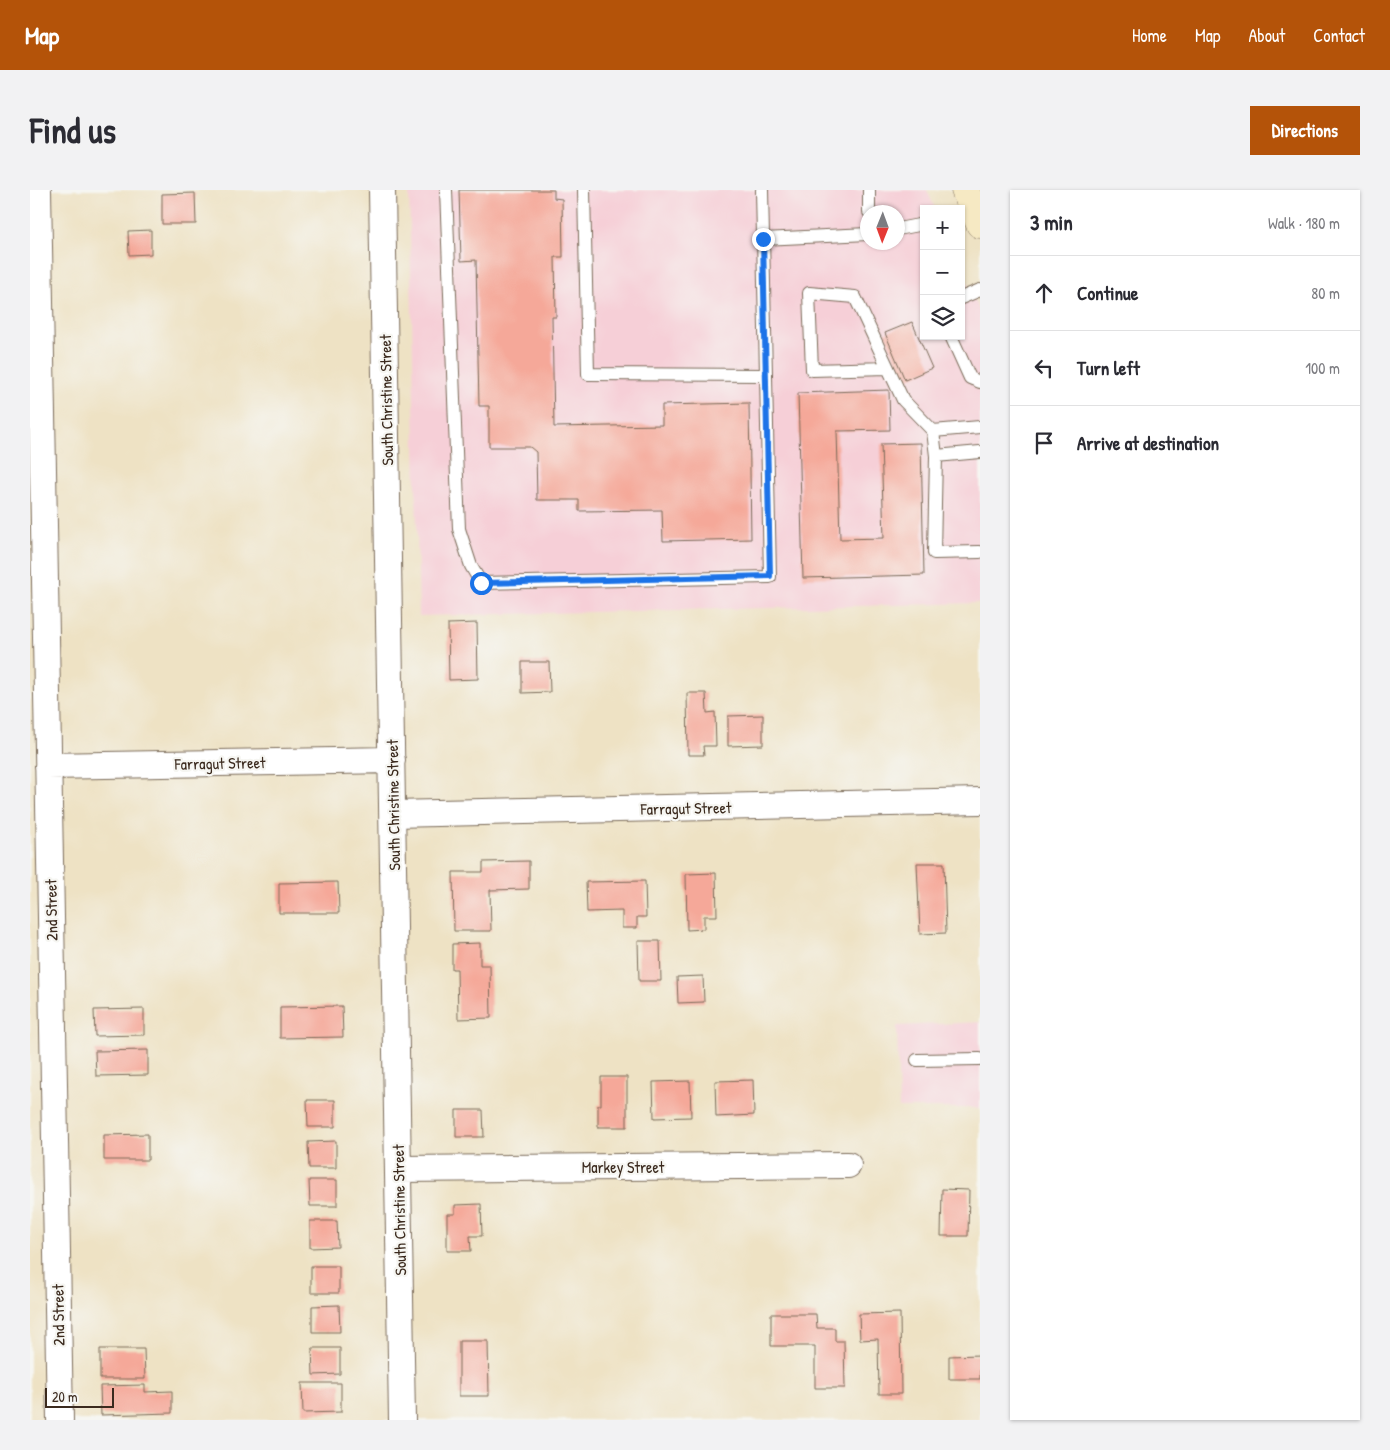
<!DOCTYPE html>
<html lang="en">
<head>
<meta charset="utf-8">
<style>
  :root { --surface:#fff; --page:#f2f2f3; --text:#2b2b33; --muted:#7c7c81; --line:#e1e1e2; --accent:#b45309 }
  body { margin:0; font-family:"Patrick Hand",sans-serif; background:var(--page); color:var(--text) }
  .controls { position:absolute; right:15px; top:15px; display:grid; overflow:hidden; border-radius:0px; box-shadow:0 1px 4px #0004 }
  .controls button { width:45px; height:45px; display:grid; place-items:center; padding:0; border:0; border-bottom:1px solid var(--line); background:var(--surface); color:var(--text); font:25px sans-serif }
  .compass { position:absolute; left:830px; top:15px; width:45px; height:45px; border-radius:50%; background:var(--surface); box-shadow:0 1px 4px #0004; rotate:181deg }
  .scale { position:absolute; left:15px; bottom:12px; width:69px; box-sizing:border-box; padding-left:5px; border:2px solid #3b2a1e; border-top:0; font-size:14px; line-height:18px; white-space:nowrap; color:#3b2a1e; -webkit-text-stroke:4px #f6f6f2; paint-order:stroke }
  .stop { position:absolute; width:15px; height:15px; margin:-11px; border:4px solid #1a73e8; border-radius:50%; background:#fff }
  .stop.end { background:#1a73e8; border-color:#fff; box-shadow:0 1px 5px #0008 }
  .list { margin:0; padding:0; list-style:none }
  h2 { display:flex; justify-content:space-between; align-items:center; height:65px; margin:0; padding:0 20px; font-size:21px }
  h2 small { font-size:16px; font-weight:400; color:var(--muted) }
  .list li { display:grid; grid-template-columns:32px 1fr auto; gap:15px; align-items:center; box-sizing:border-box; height:75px; padding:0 20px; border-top:1px solid var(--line) }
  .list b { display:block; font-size:19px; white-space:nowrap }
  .list em { font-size:16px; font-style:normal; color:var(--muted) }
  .icon { flex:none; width:28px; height:28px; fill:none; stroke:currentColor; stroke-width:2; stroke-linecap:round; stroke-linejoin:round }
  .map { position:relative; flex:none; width:950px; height:1230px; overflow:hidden; border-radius:0px }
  header { display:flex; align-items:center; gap:30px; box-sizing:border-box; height:70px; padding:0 25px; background:var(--accent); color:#fff }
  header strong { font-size:24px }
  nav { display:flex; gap:28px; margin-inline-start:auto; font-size:18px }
  .intro { display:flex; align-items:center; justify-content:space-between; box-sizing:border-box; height:120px; padding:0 30px }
  h1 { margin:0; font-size:35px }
  .button { padding:12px 22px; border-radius:0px; background:var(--accent); color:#fff; font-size:18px; font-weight:700 }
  main { display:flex; gap:30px; padding:0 30px }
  aside { flex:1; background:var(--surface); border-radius:0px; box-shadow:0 1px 4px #0004 }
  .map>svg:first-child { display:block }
  .built { fill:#f6cfd7; fill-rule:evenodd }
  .building { fill:#f5a899 }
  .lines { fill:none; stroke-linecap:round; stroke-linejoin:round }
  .service-casing { stroke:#7a6a58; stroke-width:14 }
  .minor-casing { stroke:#7a6a58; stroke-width:28 }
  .secondary-casing { stroke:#7a6a58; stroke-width:29 }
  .service { stroke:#fff; stroke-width:12 }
  .minor { stroke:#fff; stroke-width:26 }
  .secondary { stroke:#f6e9c3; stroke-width:28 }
  .route { stroke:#1a73e8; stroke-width:6 }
  .labels { text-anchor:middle; stroke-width:4.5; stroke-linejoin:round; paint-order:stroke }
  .street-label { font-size:16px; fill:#3b2a1e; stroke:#f6f6f2 }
</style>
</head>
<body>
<header>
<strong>Map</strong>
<nav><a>Home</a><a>Map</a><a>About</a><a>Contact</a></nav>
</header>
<div class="intro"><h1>Find us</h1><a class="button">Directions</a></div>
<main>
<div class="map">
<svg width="950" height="1230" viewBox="0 0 950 1230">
  <rect width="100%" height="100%" fill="#f6f6f2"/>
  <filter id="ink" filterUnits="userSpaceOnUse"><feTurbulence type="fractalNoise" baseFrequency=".02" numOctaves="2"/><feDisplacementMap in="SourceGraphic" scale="10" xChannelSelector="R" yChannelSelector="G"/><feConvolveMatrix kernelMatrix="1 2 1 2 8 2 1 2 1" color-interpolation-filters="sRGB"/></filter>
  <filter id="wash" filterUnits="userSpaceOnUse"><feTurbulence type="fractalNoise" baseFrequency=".0096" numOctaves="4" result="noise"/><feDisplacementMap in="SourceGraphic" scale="20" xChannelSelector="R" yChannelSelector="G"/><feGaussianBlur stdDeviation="1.12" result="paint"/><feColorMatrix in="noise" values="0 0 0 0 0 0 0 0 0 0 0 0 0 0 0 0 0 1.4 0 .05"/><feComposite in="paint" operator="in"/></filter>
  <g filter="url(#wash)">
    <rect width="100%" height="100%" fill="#eee2c4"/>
    <!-- built -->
    <path class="built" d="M379,0H897L905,19H894V146H931V78L950,122V413L389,426ZM838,22H868V52H838Z
      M950,832V918H869L867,836Z"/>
    <g id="blocks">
      <!-- building -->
      <path class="building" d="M429,0H524V8L532,9L533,67H525L526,127H522L524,237L632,235V215L719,213L721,349L633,351L632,320L549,321V310H507L506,262L500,257H459V216H449L446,70L431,71Z
        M165,3L166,34H132V4Z
        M121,40V64L99,65L98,41Z
        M882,132L902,178L875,190L855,143Z
        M859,200L860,240L807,241L810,349L854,348L851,254L891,253L894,385L773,388L768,203Z
        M447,433L448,489L419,490L418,434Z
        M492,472H519L520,502L492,503Z
        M657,503H676L677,523L685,522L686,556H673L674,565H658Z
        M733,525V555L698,556V526Z
        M499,671V699L460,700L461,741H424L423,682H453V672Z
        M887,673H914L916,743L890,744Z
        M686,683L687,726H674V739L657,740L656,684Z
        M615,691L616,727H607V738H592V721L557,722L556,692Z
        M308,692L309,723H249V693Z
        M608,751H630L631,791H609Z
        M450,753V775H460L461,828L428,829L427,779H422V754Z
        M673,786L674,812L648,813L647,787Z
        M312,816L313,847L250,848V817Z
        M114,819V845L65,846L64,820Z
        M118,860V885L66,886L65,861Z
        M571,887H597V937H568V915H571Z
        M723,890L724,925L686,927L685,891Z
        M660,891L661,927L624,928L623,892Z
        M277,910H305V937H278Z
        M426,920H453L454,947H426Z
        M118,944V970H74V945Z
        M306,951V978H279L278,952Z
        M279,990H307V1016H280Z
        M912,999L939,1000L938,1046H911Z
        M451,1014L452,1046H440L441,1061H417V1024H425V1015Z
        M280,1031H307L308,1057L280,1058Z
        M281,1076H309V1103H281Z
        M309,1115L310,1142H282V1116Z
        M870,1123L871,1204H849L848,1149L830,1150L829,1124Z
        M741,1124H786L787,1138H805V1151H814L815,1198H785V1156H741Z
        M429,1151H458L459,1206H429Z
        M282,1158H310V1184L283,1185Z
        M70,1159H114L115,1189H70Z
        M950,1165V1189H919V1166Z
        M272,1193H311V1222L273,1223Z
        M115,1195V1202L142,1201V1223L71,1225L70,1196Z"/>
    </g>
  </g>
  <g filter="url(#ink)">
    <use href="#blocks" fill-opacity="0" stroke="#7a6a58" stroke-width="1"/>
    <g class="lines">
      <defs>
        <path id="service" d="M416,0L429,339L441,376L451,393L740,387L736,185
          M554,0L558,184L736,185L732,0
          M839,22V0
          M868,39L894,34
          M733,49L838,44
          M931,108L950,100
          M921,146L940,188L950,192
          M858,178L782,180L779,103L825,107L873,210L903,241
          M950,237L903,241L906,266L950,262
          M906,266L904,363L950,362
          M887,870L950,869"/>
        <path id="minor" d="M8,0L30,1230
          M352,0L372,1230
          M18,576L362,570
          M363,624L950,611
          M368,979L818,975"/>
        <path id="secondary" d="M935,0L950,34"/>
      </defs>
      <!-- service casing -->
      <use href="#service" class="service-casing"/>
      <!-- minor casing -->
      <use href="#minor" class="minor-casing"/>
      <!-- secondary casing -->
      <use href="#secondary" class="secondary-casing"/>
      <!-- service -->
      <use href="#service" class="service"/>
      <!-- minor -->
      <use href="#minor" class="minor"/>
      <!-- secondary -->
      <use href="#secondary" class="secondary"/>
    </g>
  </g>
  <g class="lines" filter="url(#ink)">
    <!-- route -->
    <path class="route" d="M451,393L740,386L733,49"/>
  </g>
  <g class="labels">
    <!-- street labels -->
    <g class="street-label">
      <text transform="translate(356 210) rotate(-91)" y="6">South Christine Street</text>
      <text transform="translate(190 573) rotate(-1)" y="6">Farragut Street</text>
      <text transform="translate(363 615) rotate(-91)" y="6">South Christine Street</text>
      <text transform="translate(656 618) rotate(-1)" y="6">Farragut Street</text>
      <text transform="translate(21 720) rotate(-91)" y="6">2nd Street</text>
      <text x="593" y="983">Markey Street</text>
      <text transform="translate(369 1020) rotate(-91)" y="6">South Christine Street</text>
      <text transform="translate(28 1125) rotate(-91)" y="6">2nd Street</text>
    </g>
  </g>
</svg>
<div class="controls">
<button>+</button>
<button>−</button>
<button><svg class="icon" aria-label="layers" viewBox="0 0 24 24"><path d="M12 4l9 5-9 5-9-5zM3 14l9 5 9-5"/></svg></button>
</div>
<svg class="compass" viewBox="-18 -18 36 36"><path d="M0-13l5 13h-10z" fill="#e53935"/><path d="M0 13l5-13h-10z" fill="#7c7c81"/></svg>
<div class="scale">20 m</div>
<div class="stop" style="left:451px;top:393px"></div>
<div class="stop end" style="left:733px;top:49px"></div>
</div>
<aside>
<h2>3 min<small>Walk · 180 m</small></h2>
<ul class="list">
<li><svg class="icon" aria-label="ahead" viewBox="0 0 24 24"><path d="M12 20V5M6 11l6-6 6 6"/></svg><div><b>Continue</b></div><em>80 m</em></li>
<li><svg class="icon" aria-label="left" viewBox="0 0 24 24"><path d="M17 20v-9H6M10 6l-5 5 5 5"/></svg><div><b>Turn left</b></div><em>100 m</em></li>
<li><svg class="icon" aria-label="arrive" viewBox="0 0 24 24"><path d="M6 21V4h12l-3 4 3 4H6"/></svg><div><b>Arrive at destination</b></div></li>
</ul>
</aside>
</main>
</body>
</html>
